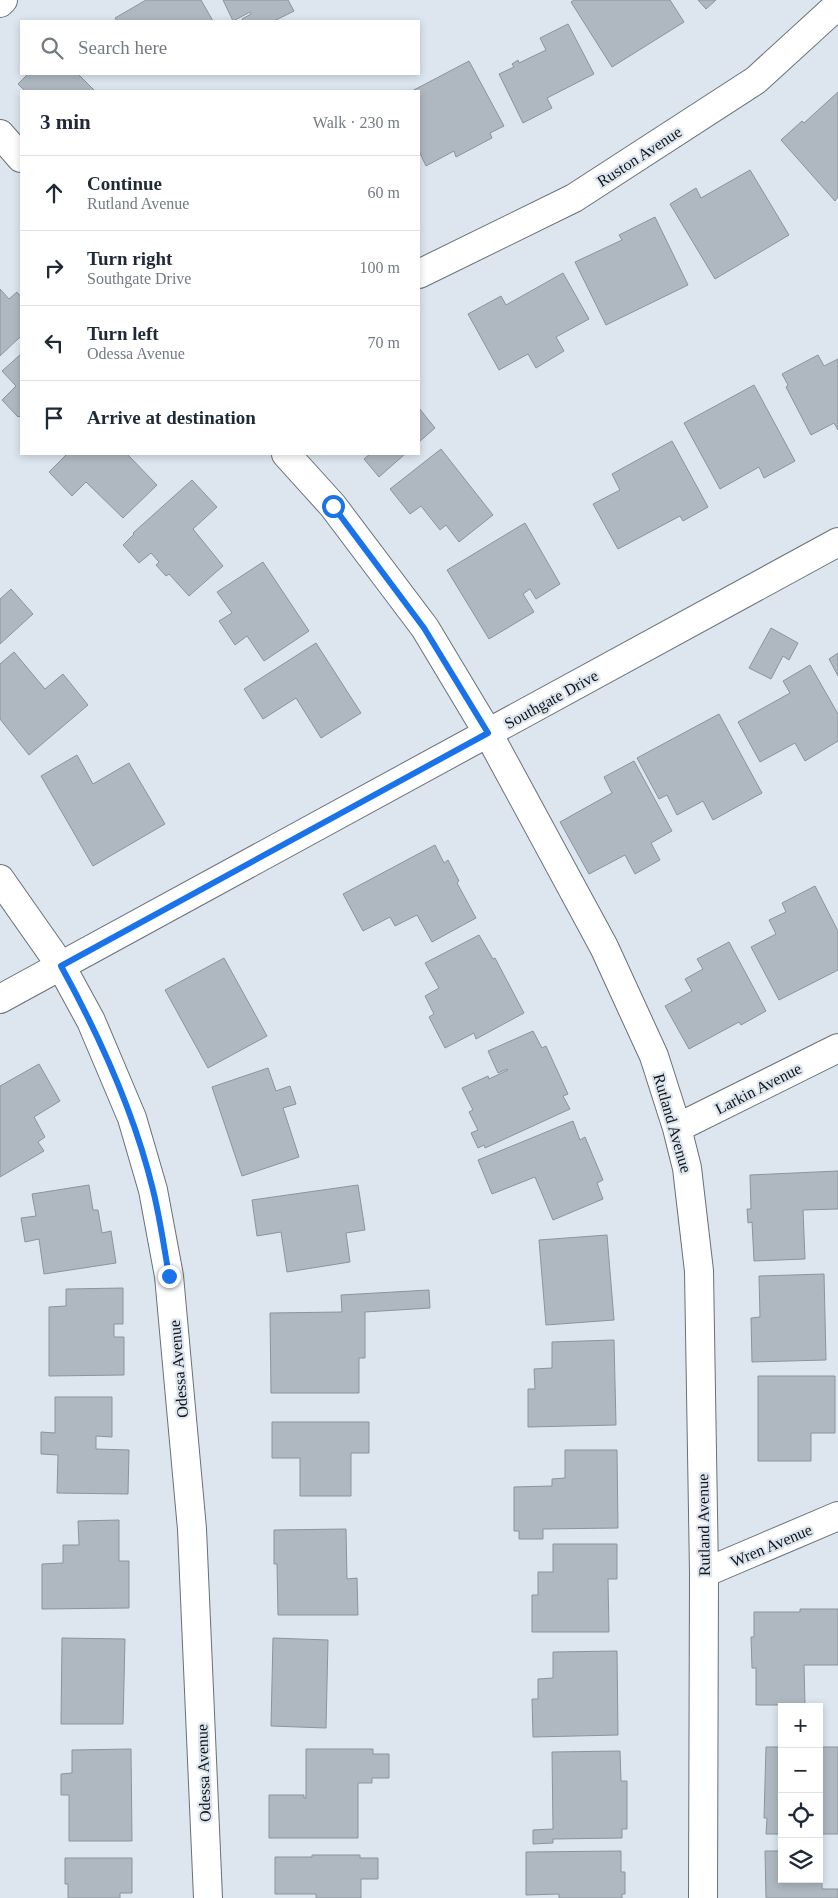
<!DOCTYPE html>
<html lang="en">
<head>
<meta charset="utf-8">
<style>
  :root { --surface:#fff; --page:#f6f6f7; --text:#1f2937; --muted:#747a83; --line:#e0e1e3 }
  body { margin:0; font-family:Georgia,serif; background:var(--page); color:var(--text) }
  .controls { position:absolute; right:15px; bottom:15px; display:grid; overflow:hidden; border-radius:0px; box-shadow:0 2px 8px #0003 }
  .controls button { width:45px; height:45px; display:grid; place-items:center; padding:0; border:0; border-bottom:1px solid var(--line); background:var(--surface); color:var(--text); font:25px sans-serif }
  .stop { position:absolute; width:15px; height:15px; margin:-11px; border:4px solid #1a73e8; border-radius:50%; background:#fff }
  .stop.end { background:#1a73e8; border-color:#fff; box-shadow:0 1px 5px #0008 }
  .list { margin:0; padding:0; list-style:none }
  h2 { display:flex; justify-content:space-between; align-items:center; height:65px; margin:0; padding:0 20px; font-size:21px }
  h2 small { font-size:16px; font-weight:400; color:var(--muted) }
  .list li { display:grid; grid-template-columns:32px 1fr auto; gap:15px; align-items:center; box-sizing:border-box; height:75px; padding:0 20px; border-top:1px solid var(--line) }
  .list b { display:block; font-size:19px; white-space:nowrap }
  .list p { margin:0; font-size:16px; white-space:nowrap; color:var(--muted) }
  .list em { font-size:16px; font-style:normal; color:var(--muted) }
  .icon { flex:none; width:28px; height:28px; fill:none; stroke:currentColor; stroke-width:2; stroke-linecap:round; stroke-linejoin:round }
  .map { position:relative; flex:none; width:838px; height:1898px; overflow:hidden }
  .search { position:absolute; background:var(--surface); box-shadow:0 2px 8px #0003; left:20px; top:20px; width:400px; height:55px; display:flex; align-items:center; gap:12px; box-sizing:border-box; padding:0 18px; border-radius:0px; color:var(--muted); font-size:19px }
  .panel { position:absolute; background:var(--surface); box-shadow:0 2px 8px #0003; left:20px; top:90px; width:400px; height:365px; border-radius:0px }
  .map>svg:first-child { display:block }
  .building { fill:#afb8c0; stroke:#8b949c }
  .lines { fill:none; stroke-linecap:round; stroke-linejoin:round }
  .minor-casing { stroke:#687178; stroke-width:30 }
  .minor { stroke:#fff; stroke-width:28 }
  .route { stroke:#1a73e8; stroke-width:6 }
  .labels { text-anchor:middle; stroke-width:4.5; stroke-linejoin:round; paint-order:stroke }
  .street-label { font-size:16px; fill:#121518; stroke:#dde6ef }
</style>
</head>
<body>
<div class="map">
<svg width="838" height="1898" viewBox="0 0 838 1898">
  <rect width="100%" height="100%" fill="#dde6ef"/>
  <!-- building -->
  <path class="building" d="M146,0H201L213,21H117L115,18Z
    M223,0H288L294,11L274,21H243L242,19L251,14L250,12L233,21Z
    M574,0H670L684,22L612,67L571,2Z
    M698,0H716L706,9Z
    M568,24L594,74L547,98L552,108L523,123L499,74L514,67L512,64L518,60L519,63L546,50L540,38Z
    M469,61L504,126L490,133L492,138L456,157L454,151L426,166L419,151V91H412Z
    M28,74H78L95,91H25L18,84Z
    M838,92V197L835,201L781,140L802,121L804,123Z
    M750,170L789,235L715,279L670,204L696,188L701,198Z
    M655,217L688,285L606,325L575,262L622,240L619,235Z
    M563,273L589,319L556,337L564,351L536,368L528,354L499,370L468,314L501,296L506,305Z
    M0,289L9,299L17,292L21,297V336L0,356Z
    M21,354V418L19,416L18,417L2,400L16,386L2,371Z
    M818,355L824,366L838,359V430L834,423L811,435L786,387L788,385L782,374Z
    M754,385L795,461L764,478L759,467L720,489L684,423Z
    M419,408L435,428L419,442Z
    M672,441L708,507L683,521L680,516L618,549L593,504L620,490L612,474Z
    M441,449L493,515L459,542L446,525L440,530L421,506L410,514L390,489Z
    M67,454H127L157,485L123,518L86,482L72,496L49,472Z
    M370,454H405L379,477L364,459Z
    M192,480L217,507L193,529L223,566L189,596L169,574L166,576L156,565L159,562L151,553L139,563L123,545L134,534L133,533Z
    M525,523L560,584L536,599L530,589L523,594L534,612L489,639L447,570Z
    M263,562L309,631L264,661L247,636L235,645L219,621L232,613L217,592Z
    M11,589L33,614L0,644V599Z
    M771,628L798,643L789,660L783,656L771,679L749,668Z
    M316,643L361,713L321,738L296,698L263,719L244,689Z
    M14,652L45,689L63,674L88,705L29,755L0,719V664Z
    M838,653V676L829,659Z
    M810,665L838,714V741L805,761L795,743L760,762L738,722L790,693L783,681Z
    M719,714L762,793L713,820L703,801L677,815L667,795L659,799L637,758Z
    M77,755L93,784L129,763L165,824L93,866L41,776Z
    M634,761L672,831L651,843L660,860L635,874L625,855L589,874L560,822L612,793L604,777Z
    M435,845L444,863L448,860L459,881L457,883L476,918L432,942L417,915L395,926L390,917L363,931L343,894Z
    M815,886L838,931V970L779,1000L751,947L776,934L769,920L786,912L782,903Z
    M479,935L493,959L495,958L524,1013L476,1039L474,1033L445,1048L429,1017L434,1014L425,996L439,988L425,963Z
    M729,942L766,1011L741,1025L739,1022L689,1049L665,1006L692,991L685,979L703,969L697,959Z
    M224,958L267,1036L208,1068L165,990Z
    M533,1031L542,1048L546,1046L568,1094L563,1096L570,1109L485,1148L484,1145L478,1148L471,1133L478,1130L469,1112L473,1110L462,1088L488,1076L489,1079L508,1070L507,1069L498,1073L488,1051Z
    M39,1064L60,1101L34,1117L45,1137L38,1142L44,1151L0,1177V1086Z
    M268,1068L276,1091L290,1086L296,1104L283,1108L299,1157L242,1176L212,1087Z
    M573,1121L580,1140L585,1137L603,1180L597,1183L603,1199L553,1220L535,1177L492,1194L478,1160Z
    M838,1171V1209L803,1210L805,1259L754,1261L752,1222L748,1223L747,1209H751L750,1175Z
    M89,1185L93,1210H98L102,1233L111,1231L116,1263L44,1274L39,1239L25,1242L21,1218L36,1216L32,1194Z
    M358,1185L365,1230L346,1233L350,1262L287,1272L281,1232L257,1236L252,1200Z
    M607,1235L614,1320L546,1325L539,1240Z
    M824,1274L826,1360L752,1362L751,1318L760,1317L759,1276Z
    M123,1288V1324H114V1337H124V1375L49,1376V1307L66,1306V1289Z
    M429,1290L430,1308L365,1312V1358H359V1393H271L270,1313L342,1312L341,1295Z
    M614,1340L616,1425L528,1427V1389H535L534,1369L552,1368V1342Z
    M758,1376H835V1433H811V1461H758Z
    M55,1397H112V1437L96,1436V1449L129,1450L128,1494L57,1493L58,1455L41,1454V1432L55,1433Z
    M272,1422H369V1453H351V1496H300V1458H272Z
    M565,1450H617L618,1528L543,1529V1539H519V1531H514V1487L552,1486V1479L565,1478Z
    M119,1520V1561H129V1608L42,1609V1564L63,1563V1545H79L78,1521Z
    M346,1529L347,1579L357,1578L358,1615H278L277,1564H274V1530Z
    M553,1544H617V1579H608L609,1632H532V1595H538V1572H553Z
    M800,1609H838V1665H804L805,1705H756V1668H752L751,1637H754V1612H800Z
    M62,1638L125,1639L123,1724H61Z
    M273,1638L328,1640L326,1728L271,1726Z
    M617,1651L618,1735L533,1737L532,1699H538V1679L553,1678V1652Z
    M766,1747H782V1834H766L767,1818H764Z
    M819,1747H838V1834H819Z
    M131,1749L132,1841H69V1795H61V1774L72,1773V1750Z
    M306,1749H373V1754H389V1778H372V1783H358V1838H269V1795H304V1798H306Z
    M620,1751L621,1781H627V1829H622V1838L553,1839V1843L533,1844V1830L553,1829L552,1752Z
    M819,1850H822V1889H838V1898H766L765,1851H782V1879H819Z
    M621,1851V1872H625V1894H622V1898H559V1894L526,1895V1852Z
    M312,1855H360V1858H378V1879H361V1898H316V1894H275V1857H312Z
    M65,1858H132V1893H120V1898H68V1884H65Z"/>
  <g class="lines">
    <defs>
      <path id="minor" d="M0,3L3,0
        M0,134L21,158
        M419,274L574,198L756,80L838,5
        M286,454L333,506L425,628L488,733L604,947L654,1056L677,1128L687,1168L699,1271L704,1573L703,1898
        M0,879L61,966L91,1021L132,1118L153,1190L169,1276L192,1529L208,1898
        M0,999L838,542
        M677,1128L838,1048
        M704,1573L838,1516"/>
    </defs>
    <!-- minor casing -->
    <use href="#minor" class="minor-casing"/>
    <!-- minor -->
    <use href="#minor" class="minor"/>
  </g>
  <g class="lines">
    <!-- route -->
    <path class="route" d="M169,1276C164,1247 160,1218 153,1190C134,1111 100,1037 61,966L488,733L424,628L333,506"/>
  </g>
  <g class="labels">
    <!-- street labels -->
    <g class="street-label">
      <text transform="translate(639 156) rotate(-33)" y="6">Ruston Avenue</text>
      <text transform="translate(551 699) rotate(-29)" y="6">Southgate Drive</text>
      <text transform="translate(758 1088) rotate(-27)" y="6">Larkin Avenue</text>
      <text transform="translate(673 1123) rotate(74)" y="6">Rutland Avenue</text>
      <text transform="translate(178 1369) rotate(-95)" y="6">Odessa Avenue</text>
      <text transform="translate(703 1525) rotate(-91)" y="6">Rutland Avenue</text>
      <text transform="translate(771 1545) rotate(-23)" y="6">Wren Avenue</text>
      <text transform="translate(203 1773) rotate(-92)" y="6">Odessa Avenue</text>
    </g>
  </g>
</svg>
<div class="controls">
<button>+</button>
<button>−</button>
<button><svg class="icon" aria-label="locate" viewBox="0 0 24 24"><circle cx="12" cy="12" r="6"/><path d="M12 2v4M12 18v4M2 12h4M18 12h4"/></svg></button>
<button><svg class="icon" aria-label="layers" viewBox="0 0 24 24"><path d="M12 4l9 5-9 5-9-5zM3 14l9 5 9-5"/></svg></button>
</div>
<div class="stop" style="left:333px;top:506px"></div>
<div class="stop end" style="left:169px;top:1276px"></div>
<div class="search"><svg class="icon" aria-label="search" viewBox="0 0 24 24"><circle cx="10" cy="10" r="6"/><path d="M15 15l6 6"/></svg>Search here</div>
<section class="panel">
<h2>3 min<small>Walk · 230 m</small></h2>
<ul class="list">
<li><svg class="icon" aria-label="ahead" viewBox="0 0 24 24"><path d="M12 20V5M6 11l6-6 6 6"/></svg><div><b>Continue</b><p>Rutland Avenue</p></div><em>60 m</em></li>
<li><svg class="icon" aria-label="right" viewBox="0 0 24 24"><path d="M7 20v-9h11M14 6l5 5-5 5"/></svg><div><b>Turn right</b><p>Southgate Drive</p></div><em>100 m</em></li>
<li><svg class="icon" aria-label="left" viewBox="0 0 24 24"><path d="M17 20v-9H6M10 6l-5 5 5 5"/></svg><div><b>Turn left</b><p>Odessa Avenue</p></div><em>70 m</em></li>
<li><svg class="icon" aria-label="arrive" viewBox="0 0 24 24"><path d="M6 21V4h12l-3 4 3 4H6"/></svg><div><b>Arrive at destination</b></div></li>
</ul>
</section>
</div>
</body>
</html>
